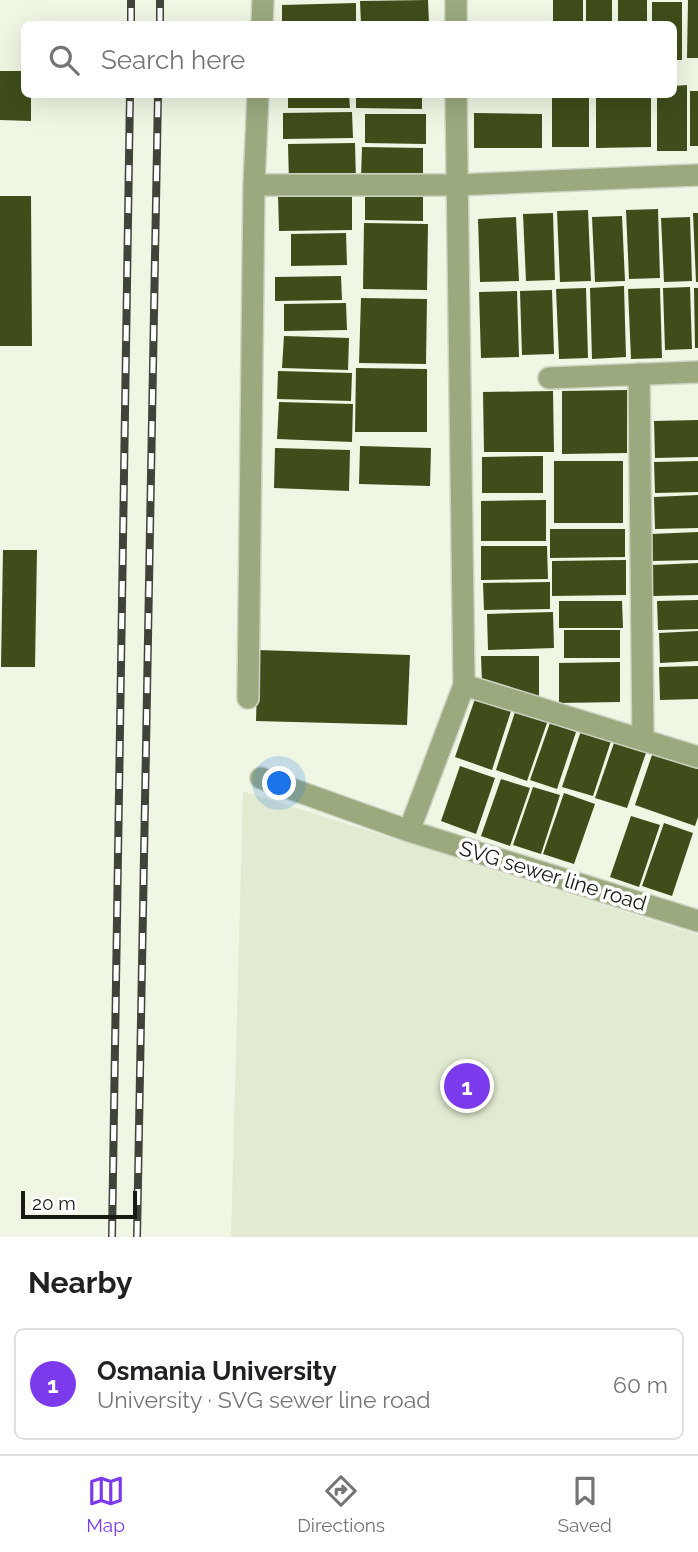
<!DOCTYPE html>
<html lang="en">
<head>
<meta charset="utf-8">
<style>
  :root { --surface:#fff; --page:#f6f6f6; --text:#202124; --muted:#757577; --line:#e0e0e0; --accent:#7c3aed }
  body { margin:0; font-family:Raleway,sans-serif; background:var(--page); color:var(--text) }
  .scale { position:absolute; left:21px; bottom:18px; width:116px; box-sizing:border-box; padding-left:7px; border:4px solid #181b14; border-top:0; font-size:19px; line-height:24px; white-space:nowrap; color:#181b14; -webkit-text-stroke:5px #fff; paint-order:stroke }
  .you { position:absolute; left:280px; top:784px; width:24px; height:24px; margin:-18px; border:5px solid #fff; border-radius:50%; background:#1a73e8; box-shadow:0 0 0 10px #1a73e833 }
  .badge { display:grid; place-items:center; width:46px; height:46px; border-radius:50%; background:var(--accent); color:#fff; font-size:23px; font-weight:700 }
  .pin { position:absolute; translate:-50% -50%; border:4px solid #fff; box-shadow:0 2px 7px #0006 }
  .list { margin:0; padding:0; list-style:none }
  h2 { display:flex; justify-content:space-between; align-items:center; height:91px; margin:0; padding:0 28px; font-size:30px }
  h2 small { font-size:23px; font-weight:400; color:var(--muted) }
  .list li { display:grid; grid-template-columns:46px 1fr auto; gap:21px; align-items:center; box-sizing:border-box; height:112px; margin:0 14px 14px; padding:0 14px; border:2px solid var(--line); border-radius:10px }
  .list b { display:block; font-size:26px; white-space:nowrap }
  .list p { margin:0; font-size:23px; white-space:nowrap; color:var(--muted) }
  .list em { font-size:23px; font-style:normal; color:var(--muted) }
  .icon { flex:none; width:38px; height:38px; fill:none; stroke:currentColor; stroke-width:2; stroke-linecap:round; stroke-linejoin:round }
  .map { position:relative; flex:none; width:698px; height:1237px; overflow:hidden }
  .search { position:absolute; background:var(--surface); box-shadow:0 7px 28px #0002; left:21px; right:21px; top:21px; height:77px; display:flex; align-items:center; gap:18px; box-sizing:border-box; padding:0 24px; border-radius:10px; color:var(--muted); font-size:26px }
  .sheet { height:217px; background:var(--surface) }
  nav { display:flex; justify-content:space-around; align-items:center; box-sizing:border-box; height:98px; border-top:2px solid var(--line); background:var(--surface); font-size:19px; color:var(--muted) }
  nav a { display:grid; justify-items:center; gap:4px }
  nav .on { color:var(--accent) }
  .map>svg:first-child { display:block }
  .built { fill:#e2ebd1 }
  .building { fill:#3f4d1a }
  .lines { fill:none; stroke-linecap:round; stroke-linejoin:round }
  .minor-casing { stroke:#cdd3c2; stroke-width:24 }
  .minor { stroke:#9aa97e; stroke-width:21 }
  .rail-casing { stroke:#3f4339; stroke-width:8 }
  .rail { stroke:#fff; stroke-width:5; stroke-dasharray:16; stroke-linecap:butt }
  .labels { text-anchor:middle; stroke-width:7; stroke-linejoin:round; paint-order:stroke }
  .street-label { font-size:21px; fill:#181b14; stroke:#fff }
</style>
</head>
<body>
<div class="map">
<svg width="698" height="1237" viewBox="0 0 698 1237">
  <rect width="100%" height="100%" fill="#eff6e3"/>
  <!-- built -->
  <path class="built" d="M243,791L698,935V1237H231Z"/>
  <!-- building -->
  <path class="building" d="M428,0L429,24H361L360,1Z
    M553,0H583V24H553Z
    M586,0H612V24H586Z
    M618,0H647V24H618Z
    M688,0H698V58H687Z
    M652,2H682V60H674V24H652Z
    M356,3V24H282V5Z
    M530,22H550V24H530Z
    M0,71H24V94H31V121L0,120Z
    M687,85V151H657V94H674V86Z
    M690,91H698V146H690Z
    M288,94H349L350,108H288Z
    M356,94H422V109L356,108Z
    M552,94H589V147H552Z
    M596,94H651V147L596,148Z
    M352,112L353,138L283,139V113Z
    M474,113L542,114V148H474Z
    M365,114H426V144L365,143Z
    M355,143L356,182L289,183L288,144Z
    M362,147L423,148V180L361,179Z
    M365,187H423V221L365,220Z
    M352,193V230L279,231L278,194Z
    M0,196H31L32,346H0Z
    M658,209L660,278L629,279L626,210Z
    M588,210L591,281L560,282L557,211Z
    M553,213L555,280L526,281L523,214Z
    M693,213H698V282H696Z
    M622,216L625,281L595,282L592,217Z
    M516,217L519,281L480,282L478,219Z
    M690,217L692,281L664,282L661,218Z
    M364,223L428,224L427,290L363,289Z
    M346,233L347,265L291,266V234Z
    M341,276L342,300L275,301V277Z
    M624,286L626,357L592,359L590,288Z
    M690,287L692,349L665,350L663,288Z
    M586,288L588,358L559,359L556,289Z
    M660,288L662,358L631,359L628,289Z
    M694,288H698V348H695Z
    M552,290L554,354L522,355L520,291Z
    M517,291L519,357L481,358L479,292Z
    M361,298L427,299L426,364L359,363Z
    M346,303L347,330L284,331V304Z
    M284,336L349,338L348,370L282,368Z
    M356,368L427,369V432H355Z
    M278,371L352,373L351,401L277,399Z
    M627,390V453L562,454V391Z
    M553,391L554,452H484L483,392Z
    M279,402L353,404L352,442L277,439Z
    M698,420V457L655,458L654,421Z
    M360,446L431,448L430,486L359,484Z
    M275,448L350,450L349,491L274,488Z
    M543,456V493H482V457Z
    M554,461H623V523H554Z
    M698,461V492L655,493L654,462Z
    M698,495V528L655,529L654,497Z
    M546,500V541H481V501Z
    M550,529H625V557L550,558Z
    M698,532V560L652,561L651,534Z
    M481,546H547L548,579L481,580Z
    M3,550H37L35,667H1Z
    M626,560V595L552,596V561Z
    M698,563V595L653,596L652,565Z
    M550,582V609L484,610L483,583Z
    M698,600V629L658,630L657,601Z
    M559,601H622L623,628H559Z
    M553,612L554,648L488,650L487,614Z
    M564,630H620V658H564Z
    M698,631V661L660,663L659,633Z
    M258,650L410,655L407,725L256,721Z
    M481,656H539V696L482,682Z
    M620,662V702L559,703V663Z
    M698,666V699L660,700L659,667Z
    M476,696L512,708L492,770L455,757Z
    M516,709L548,720L527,781L496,770Z
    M550,723L576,732L557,789L530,780Z
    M582,728L612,738L593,796L562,787Z
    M615,740L647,750L627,808L595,798Z
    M653,752L698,766V817L695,826L635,805Z
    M460,766L495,778L476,834L441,821Z
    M501,779L530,788L510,846L481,836Z
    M533,787L560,795L541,854L513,845Z
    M564,793L595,804L574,864L543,854Z
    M631,816L660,825L639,887L610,877Z
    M664,823L693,833L672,896L642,886Z"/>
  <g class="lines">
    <defs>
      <path id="minor" d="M262,24L263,0
        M456,24V0
        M254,185H456L698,175
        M639,374L643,740
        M549,378L698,372
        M464,685L698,757
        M248,698L254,185L258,94
        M261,778L409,831L464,685L456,94
        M409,831L698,921"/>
    </defs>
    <!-- minor casing -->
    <use href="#minor" class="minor-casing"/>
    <!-- minor -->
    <use href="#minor" class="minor"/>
    <defs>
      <path id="rail" d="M131,24V0
        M160,24V0
        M112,1237L130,94
        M137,1237L158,94"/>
    </defs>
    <!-- rail casing -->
    <use href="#rail" class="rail-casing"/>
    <!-- rail -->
    <use href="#rail" class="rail"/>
  </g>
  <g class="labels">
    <!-- street labels -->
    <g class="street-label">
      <text transform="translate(553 876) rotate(17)" y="7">SVG sewer line road</text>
    </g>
  </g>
</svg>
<div class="scale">20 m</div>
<div class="you"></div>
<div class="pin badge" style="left:467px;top:1086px">1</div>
<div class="search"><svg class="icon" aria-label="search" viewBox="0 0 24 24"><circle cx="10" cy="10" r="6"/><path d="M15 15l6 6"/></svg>Search here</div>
</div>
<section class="sheet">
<h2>Nearby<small></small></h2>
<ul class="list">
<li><span class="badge">1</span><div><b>Osmania University</b><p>University · SVG sewer line road</p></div><em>60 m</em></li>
</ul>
</section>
<nav>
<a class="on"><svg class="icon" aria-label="map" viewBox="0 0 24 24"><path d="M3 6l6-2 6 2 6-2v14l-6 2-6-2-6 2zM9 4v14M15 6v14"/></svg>Map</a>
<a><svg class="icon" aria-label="directions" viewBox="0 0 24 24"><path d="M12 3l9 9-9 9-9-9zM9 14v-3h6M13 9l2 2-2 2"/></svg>Directions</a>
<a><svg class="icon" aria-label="saved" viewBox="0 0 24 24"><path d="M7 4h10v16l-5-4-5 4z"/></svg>Saved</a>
</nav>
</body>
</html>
